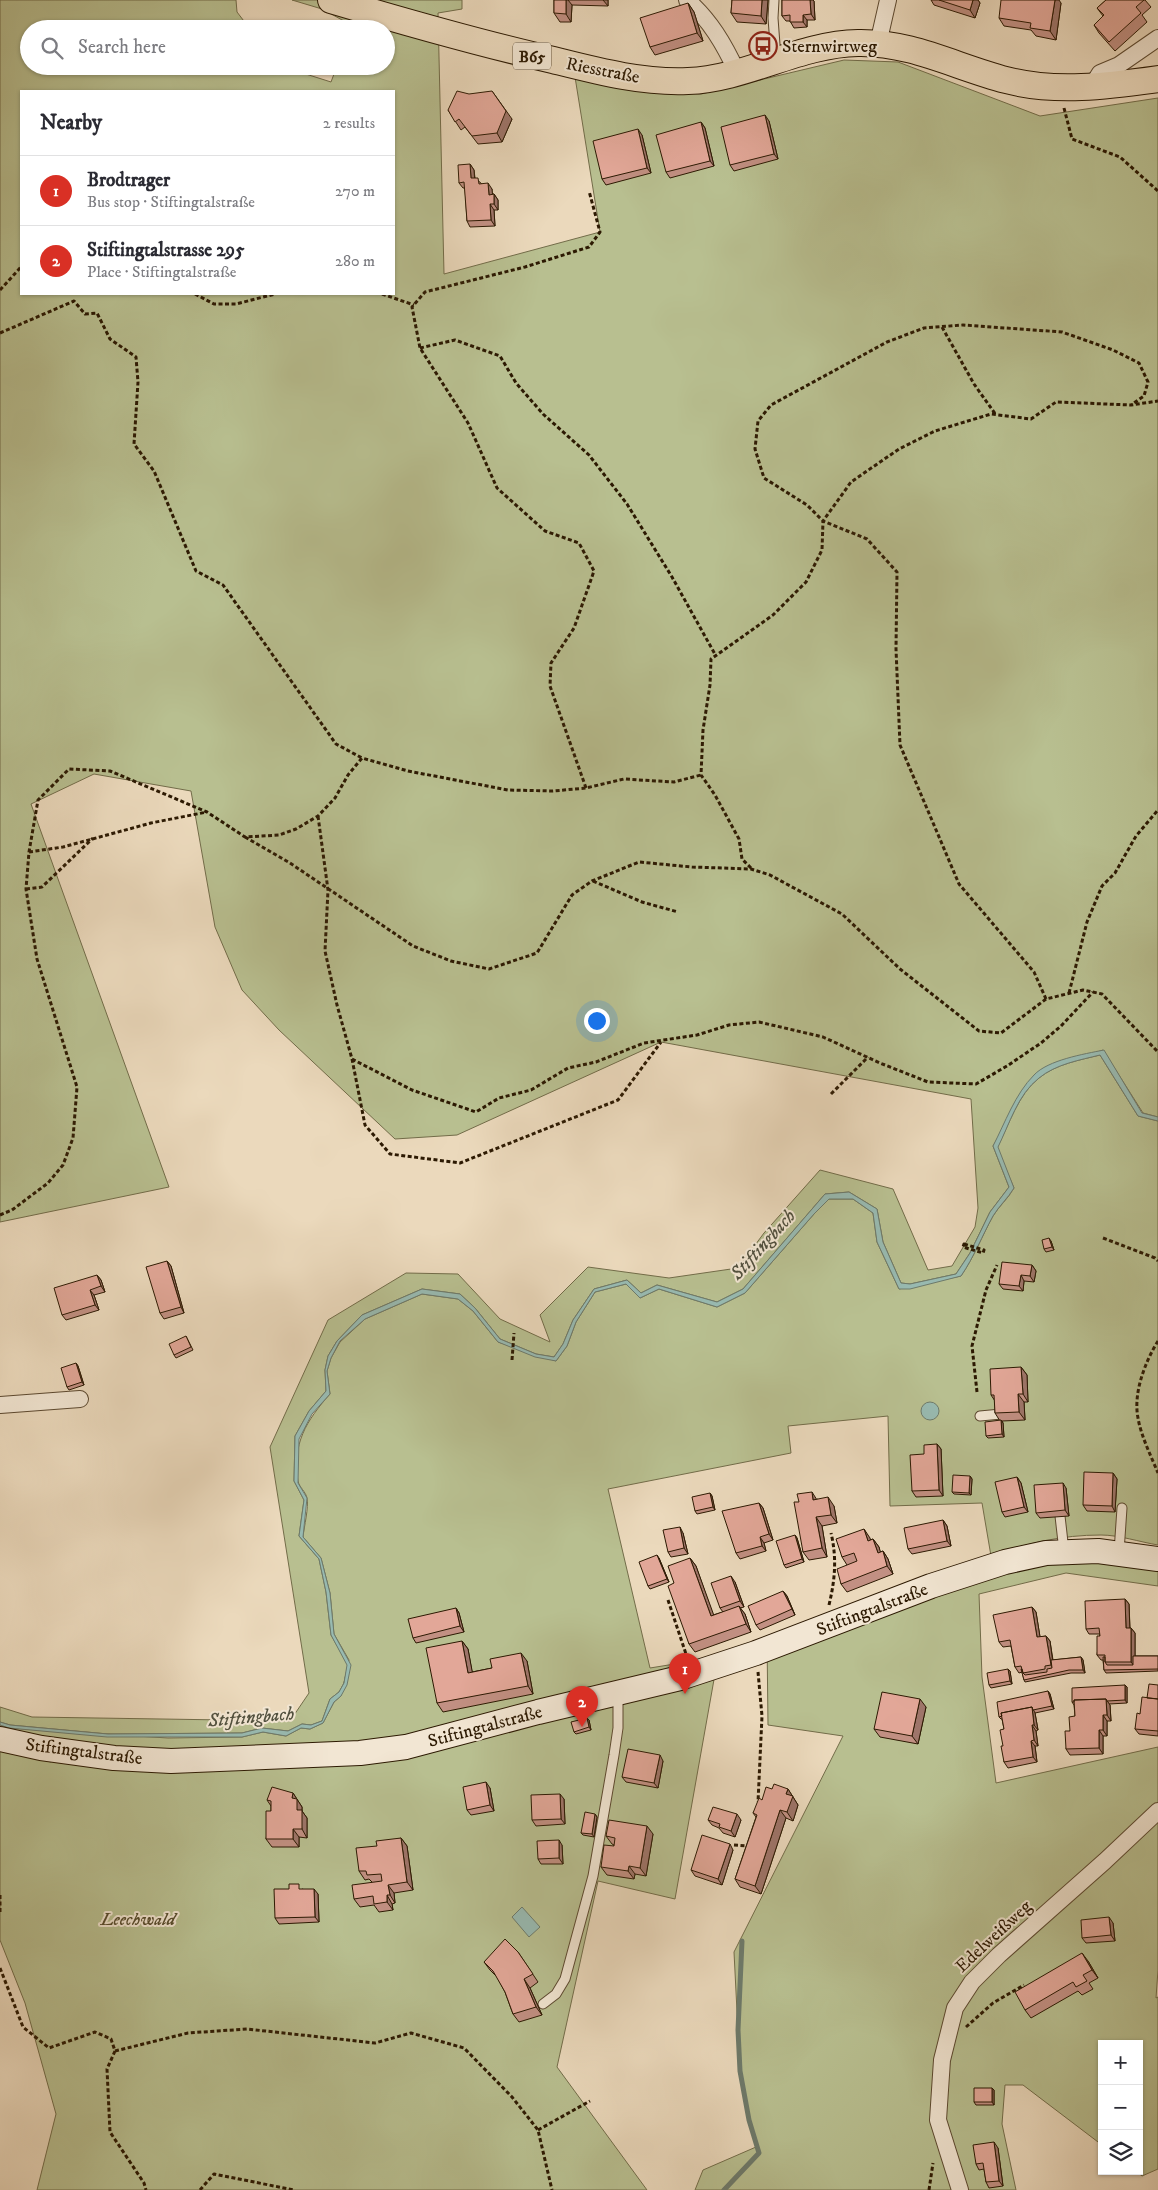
<!DOCTYPE html>
<html lang="en">
<head>
<meta charset="utf-8">
<style>
  :root { --surface:#fff; --page:#f2f2f3; --text:#2b2b33; --muted:#7c7c81; --line:#e1e1e2; --accent:#d93025 }
  body { margin:0; font-family:"IM FELL DW Pica",serif; background:var(--page); color:var(--text) }
  .controls { position:absolute; right:15px; bottom:15px; display:grid; overflow:hidden; border-radius:0px; box-shadow:0 1px 4px #0004 }
  .controls button { width:45px; height:45px; display:grid; place-items:center; padding:0; border:0; border-bottom:1px solid var(--line); background:var(--surface); color:var(--text); font:25px sans-serif }
  .you { position:absolute; left:596px; top:1020px; width:18px; height:18px; margin:-12px; border:4px solid #fff; border-radius:50%; background:#1a73e8; box-shadow:0 0 0 8px #1a73e833 }
  .badge { display:grid; place-items:center; width:32px; height:32px; border-radius:50%; background:var(--accent); color:#fff; font-size:16px; font-weight:700 }
  .pin { position:absolute; translate:-50% -41px; filter:drop-shadow(0 1px 2px #0008) }
  .pin::after { content:''; position:absolute; top:26px; width:18px; height:15px; background:inherit; clip-path:polygon(0 0,100% 0,50% 100%) }
  .list { margin:0; padding:0; list-style:none }
  h2 { display:flex; justify-content:space-between; align-items:center; height:65px; margin:0; padding:0 20px; font-size:21px }
  h2 small { font-size:16px; font-weight:400; color:var(--muted) }
  .list li { display:grid; grid-template-columns:32px 1fr auto; gap:15px; align-items:center; box-sizing:border-box; height:70px; padding:0 20px; border-top:1px solid var(--line) }
  .list b { display:block; font-size:19px; white-space:nowrap }
  .list p { margin:0; font-size:16px; white-space:nowrap; color:var(--muted) }
  .list em { font-size:16px; font-style:normal; color:var(--muted) }
  .icon { flex:none; width:28px; height:28px; fill:none; stroke:currentColor; stroke-width:2; stroke-linecap:round; stroke-linejoin:round }
  .map { position:relative; flex:none; width:1158px; height:2190px; overflow:hidden }
  .search { position:absolute; background:var(--surface); box-shadow:0 1px 4px #0004; left:20px; top:20px; width:375px; height:55px; display:flex; align-items:center; gap:12px; box-sizing:border-box; padding:0 18px; border-radius:28px; color:var(--muted); font-size:19px }
  .panel { position:absolute; background:var(--surface); box-shadow:0 1px 4px #0004; left:20px; top:90px; width:375px; height:205px; border-radius:0px }
  .map>svg:first-child { display:block }
  .green { fill:#b8bf90; stroke:#726c49; fill-rule:evenodd }
  .water { fill:#98bab1; stroke:#6d7a6b }
  .lines { fill:none; stroke-linecap:round; stroke-linejoin:round }
  .stream { stroke:#6d7a6b; stroke-width:5 }
  .lane-casing { stroke:#5c4930; stroke-width:11 }
  .street-casing { stroke:#5c4930; stroke-width:18 }
  .secondary-casing { stroke:#2c1902; stroke-width:26 }
  .primary-casing { stroke:#2c1902; stroke-width:28 }
  .path { stroke:#2c1902; stroke-width:3; stroke-dasharray:4 2.5; stroke-linecap:butt }
  .lane { stroke:#f2e6d3; stroke-width:9 }
  .street { stroke:#f2e6d3; stroke-width:16 }
  .secondary { stroke:#f2e6d3; stroke-width:24 }
  .primary { stroke:#ebd9bc; stroke-width:26 }
  .wall { fill:#c29083; stroke:#2c1902 }
  .shaded-wall { fill:#9e756a; stroke:#2c1902 }
  .building { fill:#e2a798; stroke:#2c1902 }
  .labels { text-anchor:middle; stroke-width:4; stroke-linejoin:round; paint-order:stroke }
  .shield { fill:#f2e6d3; stroke:#675641; stroke-width:1 }
  .shield-label { font-size:16px; font-weight:bold; fill:#2c1902 }
  .poi-label { font-size:18px; fill:#2c1902; stroke:#f2e6d3; text-anchor:start }
  .street-label { font-size:18px; fill:#2c1902; stroke:#f2e6d3 }
  .park-label { font-size:18px; font-style:italic; fill:#564b2d; stroke:#f2e6d3 }
  .water-label { font-size:19px; font-style:italic; fill:#52513f; stroke:#f2e6d3 }
</style>
</head>
<body>
<div class="map">
<svg width="1158" height="2190" viewBox="0 0 1158 2190">
  <rect width="100%" height="100%" fill="#ebd9bc"/>
  <filter id="stains"><feTurbulence type="fractalNoise" baseFrequency=".004" numOctaves="4"/><feColorMatrix values="0 0 0 0 .2 0 0 0 0 .09 0 0 0 0 .02 0 0 0 .5 -.17"/></filter>
  <radialGradient id="worn" r=".72"><stop offset=".6" stop-color="#630" stop-opacity="0"/><stop offset="1" stop-color="#630" stop-opacity=".3"/></radialGradient>
  <!-- green -->
  <path class="green" d="M0,0H236L237,12L250,29H29V66H287L290,69L331,82L337,66H386V29H345L344,21L322,9L292,0H462V9L438,13L444,274L600,232L575,77L628,88L701,94L844,60L898,62L1040,116L1158,98V1117L1143,1113L1103,1050L1035,1074L993,1146L1009,1187L990,1212L970,1253L956,1274L910,1284L901,1283L883,1242L877,1209L849,1192L825,1194L743,1289L717,1302L657,1285L641,1293L627,1280L594,1289L573,1320L563,1344L554,1357L536,1354L500,1339L475,1308L460,1294L422,1289L362,1315L337,1341L328,1356L325,1370L326,1391L309,1411L295,1436L294,1481L304,1500L299,1536L319,1559L326,1592L331,1635L348,1665L344,1683L339,1692L330,1699L322,1721L311,1725L302,1724L288,1731L262,1728L242,1733L108,1734L10,1725L0,1722V1707L32,1717L290,1721L309,1693L270,1447L328,1320L406,1273L458,1274L500,1319L550,1342L540,1315L588,1267L669,1278L738,1268L764,1233L820,1170L893,1189L928,1270L952,1266L975,1227L978,1208L971,1099L661,1042L457,1135L395,1139L279,1030L242,990L215,927L191,791L94,774L31,804L169,1187L0,1222ZM21,91H394V294H21Z
    M1100,1055L1138,1116L1158,1121V1545C1140,1542 1119,1535 1101,1535C1062,1535 1027,1543 991,1556L982,1503L890,1506L888,1416L788,1426L791,1453L608,1489L650,1668L718,1657L675,1899L598,1881L557,2067L647,2190H37L56,2114L25,2003L0,1940V1749L51,1762L60,1742L0,1731V1725L9,1728L168,1738L242,1737L263,1732L286,1736L301,1728L310,1729L323,1723L334,1702L341,1696L349,1660L334,1634L330,1593L321,1558L303,1537C304,1527 309,1507 307,1498C306,1492 299,1487 298,1481C292,1444 306,1421 330,1394L327,1371L331,1358L340,1342L365,1319L422,1294L458,1299L473,1311L498,1342L556,1361L567,1346L576,1322L595,1292L626,1284L640,1298L659,1289L717,1307L745,1293L814,1214L829,1199H853L873,1213L877,1242L899,1289L961,1276C974,1257 982,1236 993,1216C999,1206 1008,1199 1014,1188L997,1148C1009,1125 1018,1094 1039,1078C1056,1064 1080,1060 1100,1055Z
    M1158,1559V1586L1066,1573L979,1594L982,1677L996,1783L1158,1747V1970L1156,1998L1158,1997V2169L1142,2176L1136,2171H1139V2044H1102V2145L1023,2085H1005L1002,2124L1016,2190H695L703,2170L756,2147L740,2071L734,1952L843,1736L768,1725L767,1638L1005,1562Z"/>
  <!-- water -->
  <path class="water" d="M1104,1050L1142,1113L1158,1117V1121L1138,1116L1100,1055C1080,1060 1056,1064 1039,1078C1018,1094 1009,1125 998,1147L1014,1188C1008,1198 999,1206 993,1216C982,1236 974,1257 961,1276L910,1289H899L877,1242L873,1213L853,1199H829L814,1214L745,1293L717,1307L659,1289L640,1298L626,1284L595,1292L576,1322L567,1346L556,1361L535,1357L498,1342L473,1311L458,1299L422,1294L365,1319L340,1341L331,1358L327,1371L330,1394L312,1414L299,1439L298,1483L307,1498L303,1537L321,1558L330,1593L334,1634L351,1665L347,1685L341,1696L334,1702L323,1723L310,1729L301,1728L286,1736L263,1732L242,1737H107L9,1728L0,1725V1722L10,1725L108,1734L242,1733L262,1728L288,1731L302,1724L311,1725L322,1721L330,1699L339,1692L344,1683L347,1665L331,1635L326,1592L319,1559L299,1536L304,1500L294,1481L295,1436L309,1411L326,1391L325,1370L328,1356L337,1341L362,1315L422,1289L460,1294L475,1308L500,1339L536,1354L554,1357L563,1344L573,1320L594,1289L627,1280L641,1293L657,1285L717,1302L743,1289L825,1194L849,1192L877,1209L883,1242L901,1283L910,1284L956,1274L970,1253L990,1212L1009,1187L993,1146C1005,1123 1015,1094 1034,1075C1048,1060 1084,1054 1104,1050Z
    M921 1411a9 9 0 1 1 18 0a9 9 0 1 1-18 0Z
    M522,1907L540,1927L529,1937L512,1917Z"/>
  <g class="lines">
    <!-- stream -->
    <path class="stream" d="M724,2190L759,2153L749,2120L740,2071L738,2030L742,1941"/>
    <defs>
      <path id="lane" d="M774,0L773,18L776,58
        M980,1416L1001,1414
        M1060,1516L1064,1551
        M1119,1552L1122,1508
        M543,2004L556,1994L565,1979L593,1876L614,1755L618,1728V1695"/>
      <path id="street" d="M687,0C710,20 724,44 737,72
        M878,44L888,0
        M1092,86L1100,73L1119,65L1158,38
        M0,1405L80,1399
        M960,2190L938,2120L942,2060L955,2008L972,1982L999,1955L1105,1861L1158,1811"/>
      <path id="secondary" d="M0,1739L41,1748L114,1758L171,1761L360,1753L406,1747L538,1712L680,1678L756,1653L931,1586L1005,1562L1046,1553L1098,1551L1158,1559"/>
      <path id="primary" d="M331,0C405,22 478,43 553,60C597,71 642,83 688,81C746,79 799,44 858,43C911,42 956,67 1006,80C1055,93 1108,86 1158,79"/>
    </defs>
    <!-- lane casing -->
    <use href="#lane" class="lane-casing"/>
    <!-- street casing -->
    <use href="#street" class="street-casing"/>
    <!-- secondary casing -->
    <use href="#secondary" class="secondary-casing"/>
    <!-- primary casing -->
    <use href="#primary" class="primary-casing"/>
    <!-- path -->
    <path class="path" d="M1064,108L1072,139L1120,157L1158,191
      M0,290L21,267
      M195,294L214,304H236L275,294
      M382,294L414,305
      M942,327L974,384L996,415
      M0,333L74,301L85,314L97,313L110,339L136,357L138,382L134,444L154,471L196,571L223,585L336,744L362,758
      M420,348L455,340L500,356L516,383L543,414L589,455L627,504L672,577L716,656
      M586,788L550,686L551,663L574,628L594,571L579,543L545,531L497,488L468,423L420,348L412,307L425,292L525,267L589,247L600,232L589,191
      M318,816L328,890L325,951L337,1005L352,1059L365,1125L390,1154L460,1163L618,1100L661,1042
      M245,837L290,863L413,946L451,961L489,969L537,953L572,895L592,881L639,862L692,867L751,869L770,875L842,914L900,969L979,1031L1001,1033L1046,999L1083,990L1102,994L1158,1052
      M29,852L63,847L151,823L207,812
      M751,868L742,859L739,839L715,795L701,775L703,730L710,685L711,659L773,615L806,582L822,550L823,521L851,482L899,449L935,431L991,414L1031,419L1056,402L1131,405L1158,401
      M593,881L642,902L678,912
      M26,889L42,887L93,838
      M1069,993L1087,922L1102,886L1115,873L1136,836L1158,810
      M1046,999L1034,972L959,884L900,745L896,649L897,572L867,539L823,521L807,505L764,478L755,449L758,421L771,405L887,342L924,328L963,325L1062,332L1113,350L1139,363L1148,382L1144,396L1131,405
      M352,1059L412,1090L476,1112L499,1098L531,1090L568,1068L596,1062L644,1043L697,1035L729,1025L759,1022L823,1037L880,1063L928,1082L976,1084L1007,1066L1041,1043L1061,1026L1093,992
      M831,1094L868,1057
      M0,1215L12,1210L48,1183L63,1165L73,1138L77,1087L37,959L26,889L29,852L38,800L69,769L110,771L207,812L245,837L279,835L296,829L318,816L335,798L348,775L362,758L408,771L508,790L553,791L586,788L624,779L674,782L701,775
      M1103,1238L1155,1258L1158,1261
      M964,1244L984,1250L983,1253L963,1247Z
      M1158,1341C1145,1362 1133,1393 1138,1418C1141,1436 1151,1456 1158,1473
      M512,1360L514,1333
      M977,1392L972,1346L986,1290L997,1265
      M668,1600L687,1657
      M829,1605C835,1580 837,1558 831,1533
      M758,1672L762,1716L758,1802
      M734,1845L747,1846
      M0,1895V1912
      M0,1968L23,2027L49,2048L95,2032L111,2039L115,2051L107,2069L110,2132L144,2183L146,2190
      M966,2027L993,2003L1024,1985
      M115,2051L188,2033L247,2029L375,2043L411,2033L464,2048L512,2097L538,2130L552,2190
      M538,2130L590,2101
      M200,2190L214,2174L294,2190
      M929,2190L933,2163"/>
    <!-- lane -->
    <use href="#lane" class="lane"/>
    <!-- street -->
    <use href="#street" class="street"/>
    <!-- secondary -->
    <use href="#secondary" class="secondary"/>
    <!-- primary -->
    <use href="#primary" class="primary"/>
  </g>
  <!-- wall -->
  <path class="wall" d="M554,0H608V6L572,5L571,22H560L554,13Z
    M732,0H768L766,24L737,22L731,13Z
    M782,0H813L814,1L815,20H807V27L794,28L790,21H786L782,16Z
    M931,0H978L980,3L975,18L934,5Z
    M1106,0H1145L1151,7L1142,15L1147,22L1115,51L1099,33L1094,25L1103,16L1097,8Z
    M688,3L694,12L703,41L655,55L650,47Z
    M1061,3L1056,40L1036,36L1031,30L1004,26L999,18Z
    M300,66H317L313,74Z
    M448,110L512,119L502,142L478,144L465,127L461,130Z
    M769,121L778,159L734,171L730,165Z
    M701,122L705,128L714,166L670,178L666,172Z
    M642,135L651,173L606,185L602,179Z
    M470,164L474,170L475,178L482,184L492,189V194H494L498,200V210H494L495,226L470,227L467,221L465,188H463L459,183Z
    M1051,1241L1054,1250L1046,1252L1044,1249Z
    M167,1261L171,1266L184,1313L164,1319L160,1313Z
    M1032,1265L1036,1271L1034,1282L1024,1281L1023,1291L1003,1289L999,1284Z
    M97,1275L101,1280L105,1292L94,1295L99,1310L66,1320L62,1315Z
    M186,1336L193,1350L176,1358L174,1355Z
    M76,1363L78,1366L84,1385L69,1390L67,1387Z
    M1021,1367L1027,1375L1028,1402H1024L1025,1420L1002,1421L1003,1423L1004,1437L988,1438L986,1436L1000,1421L995,1413V1401L991,1395Z
    M937,1444L941,1449L943,1496L916,1497L912,1491L924,1454Z
    M1113,1473L1117,1479L1115,1512L1087,1511L1083,1505Z
    M970,1476L972,1479L971,1495L954,1494L952,1492Z
    M1017,1477L1021,1483L1028,1512L1005,1517L1002,1512Z
    M1066,1488L1069,1516L1040,1518L1036,1513Z
    M710,1493L712,1496L715,1510L697,1514L695,1511Z
    M817,1499L834,1506L837,1523L822,1526L827,1557L809,1560L803,1552Z
    M759,1503L763,1508L773,1540L764,1543L766,1551L740,1559L736,1553Z
    M943,1520L947,1526L951,1546L912,1554L908,1549Z
    M864,1529L870,1540L873,1539L879,1547L880,1552L883,1551L888,1559L893,1574L847,1592L841,1584L847,1565L842,1557Z
    M683,1533L688,1554L671,1557L668,1552Z
    M795,1535L797,1538L804,1562L786,1568L784,1565Z
    M659,1558L669,1582L650,1589L648,1586Z
    M690,1558L696,1566L713,1615L723,1612L720,1608L735,1582L744,1607L740,1608L745,1614L751,1632L695,1652L689,1644L674,1583Z
    M783,1591L787,1596L795,1615L760,1630L756,1625Z
    M1125,1599L1129,1604L1130,1628H1131L1135,1633V1656H1158V1671L1106,1673L1104,1670L1103,1660H1101L1097,1655L1100,1634H1089L1086,1629Z
    M1032,1607L1036,1612L1040,1637L1046,1636L1050,1641L1053,1660L1081,1657L1083,1660L1085,1673H1071L1025,1682L1024,1680L1022,1672L1019,1673L1015,1667L1011,1646L1003,1647L999,1642Z
    M456,1608L459,1613L464,1632L416,1643L413,1638Z
    M462,1641L468,1649L472,1672L527,1661L533,1694L443,1712L437,1703Z
    M1008,1669L1010,1671L1012,1684L991,1688L989,1685Z
    M1125,1685L1127,1687V1703L1109,1704L1110,1705L1111,1721H1107V1736H1103V1754L1070,1755L1066,1749L1070,1731L1075,1716L1074,1705L1072,1702Z
    M1158,1685V1736L1139,1734L1135,1729L1140,1714L1147,1698Z
    M1048,1691L1050,1694L1054,1709L1035,1713L1038,1730L1036,1731L1038,1746H1035L1037,1762L1008,1768L1004,1762V1729L1002,1719H1001L999,1717Z
    M926,1707L918,1744L880,1737L874,1729Z
    M589,1720L591,1730L576,1734L574,1732Z
    M663,1761L658,1788L626,1782L622,1777Z
    M490,1788L494,1811L471,1815L467,1810Z
    M772,1789H788L798,1805L793,1821L786,1818L761,1894L740,1887L735,1879L756,1817L753,1813L762,1800Z
    M293,1793L302,1807V1811L307,1818V1838L299,1837V1847H272L266,1839L271,1811V1806L267,1800Z
    M564,1799L565,1824L536,1826L532,1820Z
    M595,1814L597,1817L594,1837L583,1835L581,1833Z
    M708,1820H741L735,1837L723,1833L719,1828L712,1825Z
    M653,1834L646,1876L635,1874L634,1879L607,1875L601,1867L614,1845L612,1844L606,1836Z
    M401,1838L407,1846L413,1890L394,1893L395,1903L392,1904L393,1910L379,1912L374,1905L360,1907L354,1899L372,1882L369,1879L365,1880L359,1871L377,1846Z
    M562,1845L563,1864H541L538,1859Z
    M733,1850L722,1885L695,1876L691,1870Z
    M302,1889L318,1894L319,1922L279,1924L275,1918Z
    M1113,1923L1115,1941L1086,1943L1082,1938Z
    M518,1952L538,1982L530,1988L542,2015L519,2022L513,2014L505,1992L497,1977L490,1970L484,1962Z
    M1088,1961L1098,1978L1089,1983L1093,1989L1082,1995L1078,1991L1031,2018L1025,2010Z
    M992,2088L994,2090V2105H976L974,2102Z
    M998,2148L1003,2186L989,2188L986,2182L984,2169L979,2170L976,2164Z"/>
  <!-- shaded-wall -->
  <path class="shaded-wall" d="M566,0H568L572,5L571,22L566,14Z
    M603,0H608V6Z
    M762,0H768L766,24L761,16Z
    M810,0H813L814,1L815,20L811,14Z
    M973,0H978L980,3L975,18L970,10Z
    M1055,0H1059L1061,3L1056,40L1050,31Z
    M688,3L694,12L703,41L697,33Z
    M803,15L807,20V27L803,22Z
    M310,66H317L313,74L309,68Z
    M492,91L512,119L502,142L497,133Z
    M765,115L769,121L778,159L774,154Z
    M701,122L705,128L714,166L710,161Z
    M638,129L642,135L651,173L647,168Z
    M470,164L474,170L475,184L471,178Z
    M488,183L492,189L493,200L489,195Z
    M494,194L498,200V210L494,204Z
    M490,204L494,210L495,226L491,220Z
    M1049,1238L1051,1241L1054,1250L1052,1247Z
    M167,1261L171,1266L184,1313L181,1307Z
    M1032,1265L1036,1271L1034,1282L1030,1276Z
    M97,1275L101,1280L105,1292L101,1286Z
    M1021,1275L1024,1281L1023,1291L1019,1286Z
    M90,1290L94,1295L99,1310L95,1305Z
    M76,1363L78,1366L84,1385L82,1382Z
    M1021,1367L1027,1375L1028,1402L1023,1394Z
    M1018,1394L1024,1402L1025,1420L1019,1412Z
    M1001,1420L1003,1423L1004,1437L1002,1434Z
    M937,1444L941,1449L943,1496L939,1490Z
    M1113,1473L1117,1479L1115,1512L1112,1506Z
    M970,1476L972,1479L971,1495L969,1493Z
    M1017,1477L1021,1483L1028,1512L1024,1507Z
    M1063,1483L1066,1488L1069,1516L1065,1510Z
    M812,1492L817,1500H813Z
    M710,1493L712,1496L715,1510L713,1507Z
    M828,1497L834,1506L837,1523L831,1515Z
    M759,1503L763,1508L773,1540L769,1534Z
    M816,1517L822,1526L827,1557L822,1548Z
    M943,1520L947,1526L951,1546L947,1541Z
    M680,1527L683,1533L688,1554L684,1548Z
    M864,1529L870,1538L873,1549L868,1541Z
    M795,1535L797,1538L804,1562L802,1559Z
    M760,1537L764,1543L766,1551L762,1546Z
    M873,1539L879,1547L883,1561L878,1553Z
    M883,1551L888,1559L893,1574L887,1566Z
    M657,1555L659,1558L669,1582L667,1579Z
    M690,1558L696,1566L717,1624L711,1616Z
    M731,1576L735,1582L744,1607L740,1601Z
    M783,1591L787,1596L795,1615Z
    M1125,1599L1129,1604L1130,1633L1126,1628Z
    M739,1606L745,1614L751,1632L746,1624Z
    M1032,1607L1036,1612L1041,1643L1037,1637Z
    M456,1608L459,1613L464,1632L460,1626Z
    M1131,1628L1135,1633V1667L1131,1662Z
    M1046,1636L1050,1641L1054,1671L1051,1665Z
    M462,1641L468,1649L474,1681L468,1673Z
    M521,1653L527,1661L533,1694L528,1686Z
    M1081,1657L1083,1660L1085,1673L1083,1670Z
    M1008,1669L1010,1671L1012,1684L1010,1681Z
    M1125,1685L1127,1687V1703L1125,1700Z
    M1048,1691L1050,1694L1054,1709L1052,1706Z
    M920,1699L926,1707L918,1744L912,1736Z
    M1106,1699L1110,1705L1111,1721L1107,1715Z
    M1032,1707L1035,1713L1038,1730L1034,1725Z
    M1103,1715L1107,1721V1736L1103,1730Z
    M587,1718L589,1720L591,1730L589,1727Z
    M1032,1725L1036,1731L1038,1746L1034,1740Z
    M1099,1730L1103,1736V1754L1099,1748Z
    M1031,1741L1035,1746L1037,1762L1033,1757Z
    M660,1755L663,1761L658,1788L654,1783Z
    M486,1782L490,1788L494,1811L490,1805Z
    M788,1789L798,1805L793,1821L787,1812L786,1794Z
    M293,1793L302,1807V1811L307,1818V1838L302,1829L297,1810L292,1798Z
    M560,1794L564,1799L565,1824L561,1819Z
    M780,1810L786,1818L761,1894L755,1886Z
    M595,1814L597,1817L594,1837L592,1834Z
    M737,1814L741,1820L735,1837L731,1831Z
    M647,1826L653,1834L646,1876L640,1868Z
    M293,1829L299,1837V1847L293,1839Z
    M401,1838L407,1846L413,1890L407,1882Z
    M559,1840L562,1845L563,1864L559,1858Z
    M730,1844L733,1850L722,1885L718,1879Z
    M629,1866L635,1874L634,1879L628,1871Z
    M388,1885L394,1893L395,1903L390,1895Z
    M314,1889L318,1894L319,1922L315,1917Z
    M387,1895L392,1904L393,1910L387,1902Z
    M1109,1917L1113,1923L1115,1941L1111,1935Z
    M1082,1953L1088,1961L1098,1978L1092,1970Z
    M524,1979L530,1988L542,2015L536,2007Z
    M992,2088L994,2090V2105L992,2102Z
    M994,2142L998,2148L1003,2186L999,2181Z"/>
  <!-- building -->
  <path class="building" d="M554,0H566V14L554,13Z
    M732,0H762L761,16L731,13Z
    M782,0H810L811,14L803,15V22H790V15L782,16Z
    M939,0H973L970,10Z
    M1001,0H1055L1050,31L1030,28L1031,23L999,18Z
    M1106,0H1144L1136,7L1141,13L1109,42L1094,25L1104,15L1097,8Z
    M688,3L697,33L650,47L640,18Z
    M285,25L292,29H282Z
    M457,91L469,94L492,91L506,111L497,133L472,136L459,119L455,122L448,110Z
    M765,115L774,154L730,165L721,127Z
    M701,122L710,161L666,172L656,135Z
    M638,129L647,168L602,179L593,141Z
    M470,164L471,178H478L479,184L488,183L489,195L494,194V204H490L491,220L467,221L464,182L459,183L458,165Z
    M1049,1238L1052,1247L1044,1249L1042,1240Z
    M167,1261L181,1307L160,1313L146,1267Z
    M1002,1262L1032,1265L1030,1276L1021,1275L1019,1286L999,1284Z
    M97,1275L101,1286L90,1290L95,1305L62,1315L54,1288Z
    M186,1336L191,1347L174,1355L169,1344Z
    M76,1363L82,1382L67,1387L61,1368Z
    M1021,1367L1023,1394H1018L1019,1412L995,1413L994,1395H991L990,1369Z
    M1001,1420L1002,1434L986,1436L985,1422Z
    M937,1444L939,1490L912,1491L910,1455L924,1454V1445Z
    M1084,1472L1113,1473L1112,1506L1083,1505Z
    M953,1475L970,1476L969,1493L952,1492Z
    M1017,1477L1024,1507L1002,1512L995,1482Z
    M1063,1483L1065,1510L1036,1513L1034,1485Z
    M812,1492L813,1500L828,1497L831,1515L816,1517L822,1548L803,1552L794,1502H799L797,1494Z
    M710,1493L713,1507L695,1511L692,1497Z
    M759,1503L769,1534L760,1537L762,1546L736,1553L722,1511Z
    M943,1520L947,1541L908,1549L904,1528Z
    M680,1527L684,1548L668,1552L663,1530Z
    M864,1529L868,1541L873,1539L878,1553L883,1551L887,1566L841,1584L837,1569L857,1561L854,1553L842,1557L836,1539Z
    M795,1535L802,1559L784,1565L776,1541Z
    M657,1555L667,1579L648,1586L639,1562Z
    M690,1558L711,1616L739,1606L746,1624L689,1644L668,1586L674,1583L668,1566Z
    M731,1576L740,1601L720,1608L711,1583Z
    M783,1591L792,1609L756,1625L748,1606Z
    M1125,1599L1126,1628H1131V1662H1105V1655H1097V1636H1100L1099,1628L1086,1629L1085,1601Z
    M1032,1607L1037,1637L1046,1636L1051,1665L1045,1666V1669L1023,1673L1021,1666L1015,1667L1010,1640L999,1642L993,1615Z
    M456,1608L460,1626L413,1638L408,1619Z
    M462,1641L468,1673L492,1668L490,1659L521,1653L528,1686L437,1703L426,1648Z
    M1133,1656H1158V1669L1104,1670L1103,1657H1105V1662L1107,1665H1133Z
    M1081,1657L1083,1670H1069L1024,1680L1021,1669H1022L1023,1673L1025,1675L1047,1672V1669L1052,1668L1051,1660Z
    M1008,1669L1010,1681L989,1685L987,1673Z
    M1149,1684L1158,1685V1699L1147,1698Z
    M1125,1685V1700L1107,1701L1106,1699L1074,1700V1702H1072V1688Z
    M1048,1691L1052,1706L1033,1710L1032,1707L1001,1713L1002,1716L999,1717L997,1702Z
    M882,1692L920,1699L912,1736L874,1729Z
    M1142,1697L1158,1699V1731L1135,1729L1137,1713L1140,1714Z
    M1106,1699L1107,1715H1103V1730H1099V1748L1066,1749L1065,1731H1070L1069,1717L1075,1716L1074,1700Z
    M1032,1707L1034,1725H1032L1034,1740L1031,1741L1033,1757L1004,1762L1001,1746H1003L1000,1730L1004,1729L1001,1713Z
    M587,1718L589,1727L574,1732L571,1722Z
    M628,1749L660,1755L654,1783L622,1777Z
    M486,1782L490,1805L467,1810L463,1787Z
    M774,1784L788,1789L786,1794L793,1796L787,1812L780,1810L755,1886L735,1879L757,1815L753,1813L759,1798L762,1800L766,1787L772,1789Z
    M272,1787L293,1793L292,1798L297,1799V1810H302V1829H293V1839H266V1811H271V1801L267,1800Z
    M560,1794L561,1819L532,1820L531,1795Z
    M713,1807L737,1814L731,1831L719,1827L720,1824L708,1820Z
    M585,1812L595,1814L592,1834L581,1833Z
    M609,1820L647,1826L640,1868L629,1866L628,1871L601,1867L604,1845L614,1846L615,1838L606,1836Z
    M702,1835L730,1844L718,1879L691,1870Z
    M401,1838L407,1882L388,1885L390,1895H387V1902L374,1904L373,1896L354,1899L352,1885L382,1881L381,1874L367,1875L366,1871H359L356,1848L377,1846L376,1841Z
    M559,1840V1858L538,1859L537,1841Z
    M289,1884H299V1889H314L315,1917L275,1918L274,1889H289Z
    M1109,1917L1111,1935L1082,1938L1081,1920Z
    M505,1939L518,1952L533,1974L524,1979L536,2007L513,2014L505,1992L493,1971L484,1962Z
    M1082,1953L1092,1970L1083,1975L1087,1981L1076,1987L1073,1982L1025,2010L1015,1992Z
    M974,2088H992V2102H974Z
    M994,2142L999,2181L986,2182L983,2163L976,2164L973,2145Z"/>
  <!-- icons -->
  <defs>
    <symbol id="bus-ring" viewBox="-11 -11 22 22"><circle r="9.5" fill="#f2e6d3" stroke="#8f2418" stroke-width="1.5"/><path d="M-5-6H5V4H4V6H2V4H-2V6H-4V4H-5ZM-3.5-4V0h7V-4ZM-3.5 1.2v1.5H-2V1.2ZM2 1.2v1.5H3.5V1.2Z" fill="#8f2418"/></symbol>
  </defs>
  <g fill-rule="evenodd">
    <use href="#bus-ring" x="747" y="30" width="32" height="32"/>
  </g>
  <g class="labels">
    <!-- shield labels -->
    <rect class="shield" x="513" y="42.5" width="38" height="27" rx="4"/>
    <g class="shield-label">
      <text x="532" y="62">B65</text>
    </g>
    <!-- poi labels -->
    <g class="poi-label">
      <text x="782" y="52">Sternwirtweg</text>
    </g>
    <!-- street labels -->
    <g class="street-label">
      <text transform="translate(603 70) rotate(11)" y="6">Riesstraße</text>
      <text transform="translate(872 1609) rotate(-21)" y="6">Stiftingtalstraße</text>
      <text transform="translate(485 1726) rotate(-15)" y="6">Stiftingtalstraße</text>
      <text transform="translate(84 1751) rotate(7)" y="6">Stiftingtalstraße</text>
      <text transform="translate(993 1936) rotate(-43)" y="6">Edelweißweg</text>
    </g>
    <!-- park labels -->
    <g class="park-label">
      <text x="138" y="1925">Leechwald</text>
    </g>
    <!-- water labels -->
    <g class="water-label">
      <text transform="translate(762 1244) rotate(-48)" y="7">Stiftingbach</text>
      <text transform="translate(251 1716) rotate(-5)" y="7">Stiftingbach</text>
    </g>
  </g>
  <rect width="100%" height="100%" filter="url(#stains)"/>
  <rect width="100%" height="100%" fill="url(#worn)"/>
</svg>
<div class="controls">
<button>+</button>
<button>−</button>
<button><svg class="icon" aria-label="layers" viewBox="0 0 24 24"><path d="M12 4l9 5-9 5-9-5zM3 14l9 5 9-5"/></svg></button>
</div>
<div class="you"></div>
<div class="pin badge" style="left:685px;top:1694px">1</div>
<div class="pin badge" style="left:582px;top:1727px">2</div>
<div class="search"><svg class="icon" aria-label="search" viewBox="0 0 24 24"><circle cx="10" cy="10" r="6"/><path d="M15 15l6 6"/></svg>Search here</div>
<section class="panel">
<h2>Nearby<small>2 results</small></h2>
<ul class="list">
<li><span class="badge">1</span><div><b>Brodtrager</b><p>Bus stop · Stiftingtalstraße</p></div><em>270 m</em></li>
<li><span class="badge">2</span><div><b>Stiftingtalstrasse 295</b><p>Place · Stiftingtalstraße</p></div><em>280 m</em></li>
</ul>
</section>
</div>
</body>
</html>
